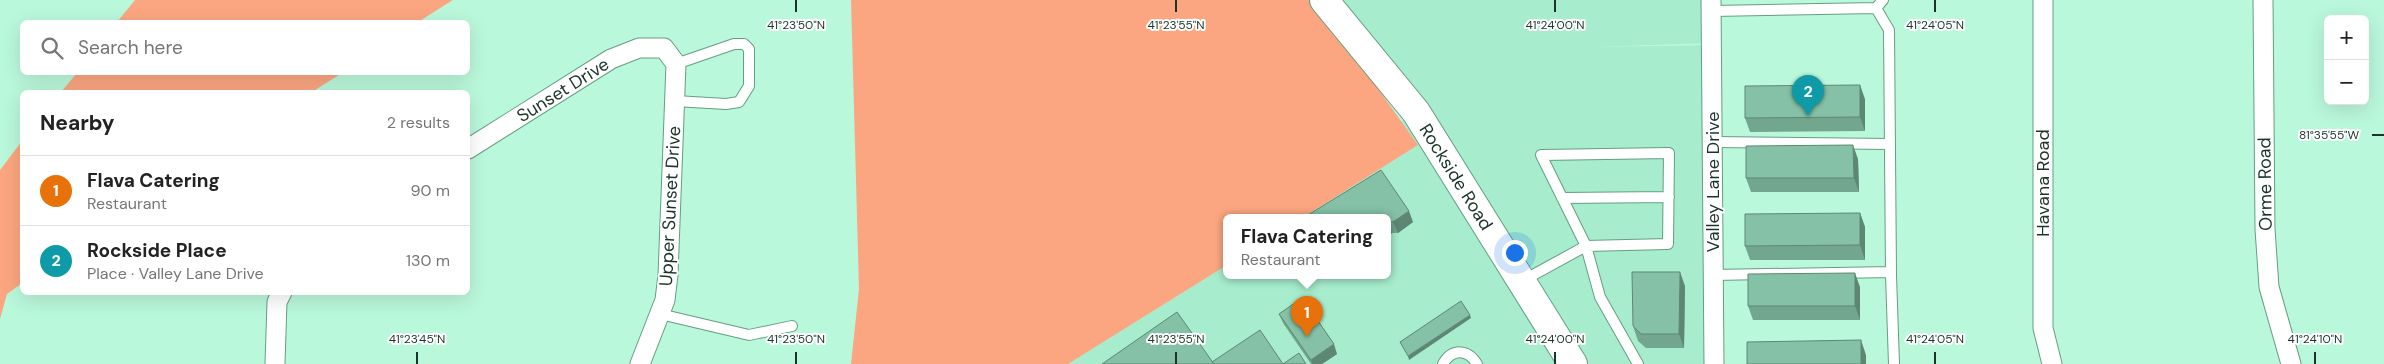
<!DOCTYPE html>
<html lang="en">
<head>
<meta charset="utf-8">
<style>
  :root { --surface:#fff; --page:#f2f2f2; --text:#222; --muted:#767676; --line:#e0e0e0; --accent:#9f2276 }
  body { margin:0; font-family:"DM Sans",sans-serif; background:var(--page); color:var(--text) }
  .controls { position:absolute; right:15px; top:15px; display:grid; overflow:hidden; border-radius:8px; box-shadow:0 5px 20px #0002 }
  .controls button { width:45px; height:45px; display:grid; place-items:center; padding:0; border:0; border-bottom:1px solid var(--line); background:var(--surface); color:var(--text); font:25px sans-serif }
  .you { position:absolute; left:1514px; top:252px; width:18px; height:18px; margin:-12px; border:4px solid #fff; border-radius:50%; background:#1a73e8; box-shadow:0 0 0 8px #1a73e833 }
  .badge { display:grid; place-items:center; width:32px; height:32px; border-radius:50%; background:var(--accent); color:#fff; font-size:16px; font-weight:700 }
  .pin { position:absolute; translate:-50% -41px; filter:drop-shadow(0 1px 2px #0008) }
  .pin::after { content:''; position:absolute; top:26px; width:18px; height:15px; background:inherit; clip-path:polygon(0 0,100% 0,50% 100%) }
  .popup { position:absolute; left:1223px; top:214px; width:168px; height:65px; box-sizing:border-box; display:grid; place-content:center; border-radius:8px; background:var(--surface); filter:drop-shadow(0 1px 4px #0005); font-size:16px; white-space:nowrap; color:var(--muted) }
  .popup b { font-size:19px; color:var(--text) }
  .popup::after { content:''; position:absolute; left:50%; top:100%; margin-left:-10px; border:10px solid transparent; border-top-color:var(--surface) }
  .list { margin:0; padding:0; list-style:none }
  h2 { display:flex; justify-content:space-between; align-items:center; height:65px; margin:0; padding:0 20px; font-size:21px }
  h2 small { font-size:16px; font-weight:400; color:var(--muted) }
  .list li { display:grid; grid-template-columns:32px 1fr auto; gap:15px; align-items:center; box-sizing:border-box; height:70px; padding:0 20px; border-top:1px solid var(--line) }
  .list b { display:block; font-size:19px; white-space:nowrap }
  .list p { margin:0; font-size:16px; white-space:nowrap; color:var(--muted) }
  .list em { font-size:16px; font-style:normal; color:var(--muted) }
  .icon { flex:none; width:28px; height:28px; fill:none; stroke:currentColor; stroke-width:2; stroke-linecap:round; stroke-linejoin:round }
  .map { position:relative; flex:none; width:2384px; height:364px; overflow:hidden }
  .search { position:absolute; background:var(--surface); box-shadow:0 5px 20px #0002; left:20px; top:20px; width:450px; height:55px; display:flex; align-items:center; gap:12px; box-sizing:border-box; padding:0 18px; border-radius:8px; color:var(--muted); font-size:19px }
  .panel { position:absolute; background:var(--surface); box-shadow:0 5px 20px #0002; left:20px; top:90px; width:450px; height:205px; border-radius:8px }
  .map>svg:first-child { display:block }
  .built { fill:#a6eccd }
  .green { fill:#fba680 }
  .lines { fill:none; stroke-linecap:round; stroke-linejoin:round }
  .service-casing { stroke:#649e84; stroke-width:12 }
  .minor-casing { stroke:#649e84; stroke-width:21 }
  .primary-casing { stroke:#649e84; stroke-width:30 }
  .service { stroke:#fff; stroke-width:10 }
  .minor { stroke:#fff; stroke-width:19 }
  .primary { stroke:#fff; stroke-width:28 }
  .wall { fill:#72a68f }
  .shaded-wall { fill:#5d8774 }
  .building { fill:#85c1a6; stroke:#5d8774 }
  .ticks { fill:none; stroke:#1b3429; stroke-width:2 }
  .labels { text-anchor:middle; stroke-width:4; stroke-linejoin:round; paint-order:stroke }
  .street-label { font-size:18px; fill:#1b3429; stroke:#fff }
  .ticks-label { font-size:12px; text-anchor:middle; fill:#1b3429; stroke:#fff; stroke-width:4; stroke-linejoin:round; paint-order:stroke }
</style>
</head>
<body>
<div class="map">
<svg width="2384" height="364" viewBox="0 0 2384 364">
  <rect width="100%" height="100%" fill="#baf8db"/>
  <!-- built -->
  <path class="built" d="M1324,0H1711L1712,43L1590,47L1719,45L1722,364H1068L1227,265V276H1387V218H1302L1418,145L1400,122L1415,112Z"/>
  <!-- green -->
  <path class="green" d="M135,0H453L418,22H117Z
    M851,0H1315L1418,145L1302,218H1227V265L1068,364H851L859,289Z
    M77,73V72L342,73L312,92H61Z
    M22,141V283L7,294L0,319V170Z"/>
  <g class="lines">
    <defs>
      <path id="service" d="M1876,8L1889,30L1891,275L1894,364
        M1712,11L1876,8L1883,0
        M675,101L726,104L739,102L749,86V49L744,44H734L676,64
        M1713,142L1890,144
        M1562,198L1669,197
        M1713,275L1891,272
        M1522,281L1586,246L1668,244L1669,153L1541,155L1586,246L1600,297L1638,364
        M660,314L749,335L792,326
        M1443,364C1452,348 1468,349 1477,364"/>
      <path id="minor" d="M1711,0L1714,364
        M2043,0V328L2052,364
        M2263,0L2265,229L2269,287L2291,364
        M468,149L611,59L639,48H664L676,64L668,275L665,300L640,364
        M275,364L277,302L282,292"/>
      <path id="primary" d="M1324,0L1416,112L1573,364"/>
    </defs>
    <!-- service casing -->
    <use href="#service" class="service-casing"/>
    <!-- minor casing -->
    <use href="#minor" class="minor-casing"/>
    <!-- primary casing -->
    <use href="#primary" class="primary-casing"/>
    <!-- service -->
    <use href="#service" class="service"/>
    <!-- minor -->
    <use href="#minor" class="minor"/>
    <!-- primary -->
    <use href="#primary" class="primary"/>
  </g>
  <!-- wall -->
  <path class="wall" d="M1865,99V131L1750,132L1745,118Z
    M1858,159L1859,192H1751L1746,178Z
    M1860,213L1865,227V260H1750L1745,246Z
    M1387,218L1413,222L1398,233H1392L1387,236Z
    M1685,286L1684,348H1646L1638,341L1633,326Z
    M1860,287V320H1753L1748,306Z
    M1279,314L1337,354L1322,364H1311L1283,323Z"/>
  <!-- shaded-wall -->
  <path class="shaded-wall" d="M1860,85L1865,99V131L1860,117Z
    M1853,145L1858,159L1859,192L1854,178Z
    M1409,211L1413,222L1398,233L1393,222Z
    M1860,213L1865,227V260L1860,245Z
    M1388,221L1392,233L1387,236V222Z
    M1680,272L1685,286L1684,348L1679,334Z
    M1855,273L1860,287V320L1855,306Z
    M1470,315L1471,318L1409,360L1408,356Z
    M1861,340L1866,355V364H1861Z
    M1334,344L1337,354L1322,364H1312L1311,360Z"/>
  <!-- building -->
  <path class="building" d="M1860,85V117L1745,118V86Z
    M1853,145L1854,178H1746V146Z
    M1381,170L1409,211L1393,222L1388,221L1387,222V218H1303Z
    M1860,213V245L1745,246V214Z
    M1632,272H1680L1679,334H1641L1633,326Z
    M1855,273V306H1748V274Z
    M1302,298L1334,344L1311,360L1279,314Z
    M1461,301L1470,315L1408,356L1400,342Z
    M1177,312L1214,364H1102Z
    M1260,330L1283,364L1299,353L1306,364H1214L1212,362Z
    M1861,340V364H1747V342Z"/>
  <!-- ticks -->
  <path class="ticks" d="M796,0V12M1176,0V12M1555,0V12M1935,0V12M2372,135H2384M417,352V364M796,352V364M1176,352V364M1555,352V364M1935,352V364M2315,352V364"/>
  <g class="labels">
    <!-- street labels -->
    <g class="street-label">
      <text transform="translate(563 90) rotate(-32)" y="6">Sunset Drive</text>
      <text transform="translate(1456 177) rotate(58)" y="6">Rockside Road</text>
      <text transform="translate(1713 182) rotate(-90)" y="6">Valley Lane Drive</text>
      <text transform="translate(2043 183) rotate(-90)" y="6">Havana Road</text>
      <text transform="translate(2265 184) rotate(-91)" y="6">Orme Road</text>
      <text transform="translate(670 206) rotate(-87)" y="6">Upper Sunset Drive</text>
    </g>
  </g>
  <g class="ticks-label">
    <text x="796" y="29">41°23'50"N</text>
    <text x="1176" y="29">41°23'55"N</text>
    <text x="1555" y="29">41°24'00"N</text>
    <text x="1935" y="29">41°24'05"N</text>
    <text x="2329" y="139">81°35'55"W</text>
    <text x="417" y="343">41°23'45"N</text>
    <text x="796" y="343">41°23'50"N</text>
    <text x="1176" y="343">41°23'55"N</text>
    <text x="1555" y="343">41°24'00"N</text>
    <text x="1935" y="343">41°24'05"N</text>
    <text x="2315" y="343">41°24'10"N</text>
  </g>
</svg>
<div class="controls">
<button>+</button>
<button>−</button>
</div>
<div class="you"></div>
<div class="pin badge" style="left:1307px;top:337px;background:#e8710a">1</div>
<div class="popup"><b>Flava Catering</b>Restaurant</div>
<div class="pin badge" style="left:1808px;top:116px;background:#0f9aa8">2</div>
<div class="search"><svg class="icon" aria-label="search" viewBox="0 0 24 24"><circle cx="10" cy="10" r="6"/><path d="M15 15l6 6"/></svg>Search here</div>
<section class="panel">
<h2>Nearby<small>2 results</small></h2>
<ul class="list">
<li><span class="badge" style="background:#e8710a">1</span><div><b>Flava Catering</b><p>Restaurant</p></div><em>90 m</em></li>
<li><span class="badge" style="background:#0f9aa8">2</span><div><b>Rockside Place</b><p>Place · Valley Lane Drive</p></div><em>130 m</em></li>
</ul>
</section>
</div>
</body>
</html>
